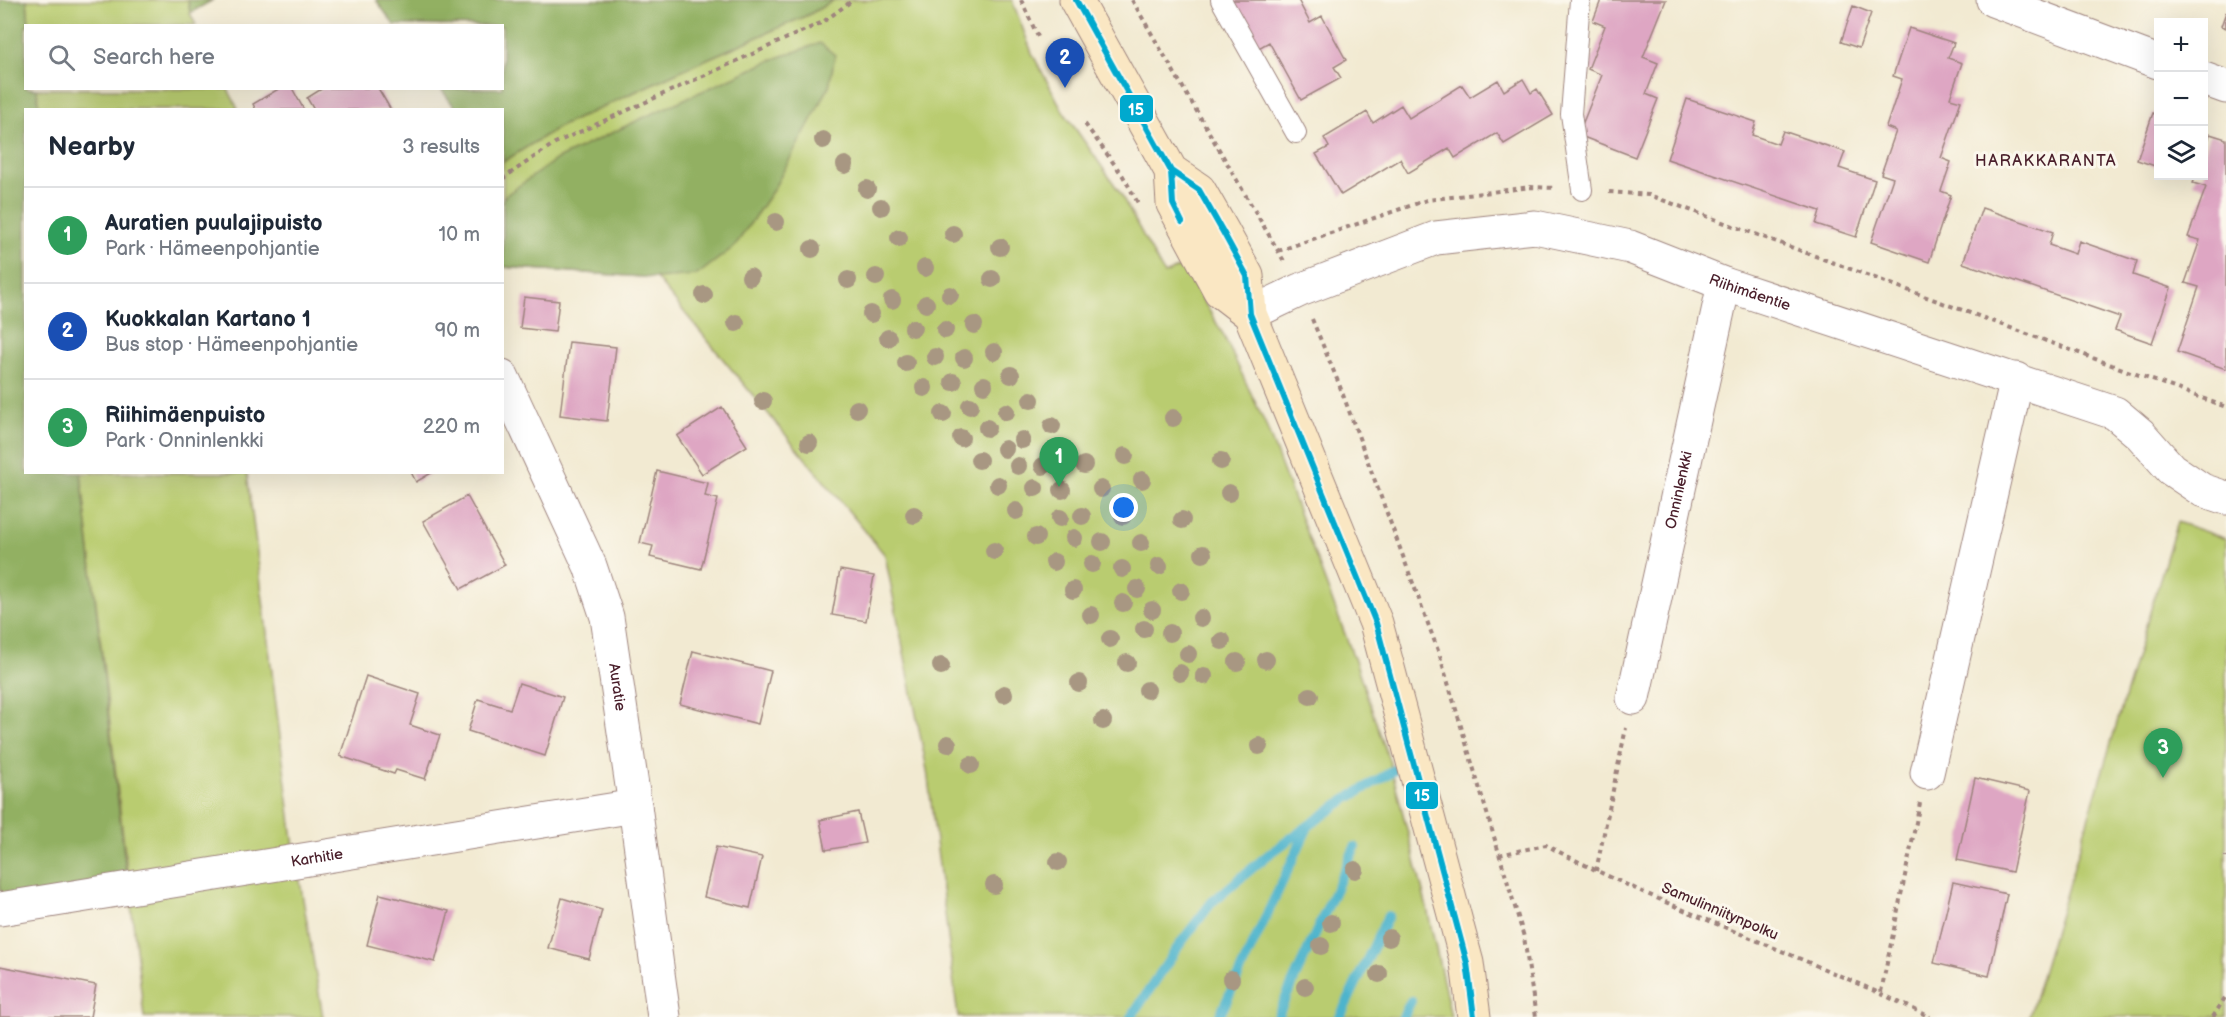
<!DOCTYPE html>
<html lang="en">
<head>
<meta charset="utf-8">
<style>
  :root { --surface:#fff; --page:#f2f2f3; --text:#1f2937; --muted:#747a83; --line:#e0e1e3; --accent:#b5179e }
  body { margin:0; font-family:"Balsamiq Sans",sans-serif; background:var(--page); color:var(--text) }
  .controls { position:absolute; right:18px; top:18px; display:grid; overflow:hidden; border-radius:0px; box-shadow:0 6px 24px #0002 }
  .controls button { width:54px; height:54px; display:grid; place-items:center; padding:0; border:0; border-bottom:2px solid var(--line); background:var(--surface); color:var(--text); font:30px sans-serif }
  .you { position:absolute; left:1124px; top:508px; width:21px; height:21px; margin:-15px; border:4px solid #fff; border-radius:50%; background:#1a73e8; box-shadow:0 0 0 9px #1a73e833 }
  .badge { display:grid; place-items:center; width:39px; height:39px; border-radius:50%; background:var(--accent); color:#fff; font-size:20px; font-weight:700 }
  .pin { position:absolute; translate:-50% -50px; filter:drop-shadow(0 2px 3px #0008) }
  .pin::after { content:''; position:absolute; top:32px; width:21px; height:18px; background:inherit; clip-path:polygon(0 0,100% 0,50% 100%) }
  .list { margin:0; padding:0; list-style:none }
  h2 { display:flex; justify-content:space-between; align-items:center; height:78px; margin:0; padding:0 24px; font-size:26px }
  h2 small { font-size:20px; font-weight:400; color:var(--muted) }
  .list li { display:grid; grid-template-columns:39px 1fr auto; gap:18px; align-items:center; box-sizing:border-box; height:96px; padding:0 24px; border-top:2px solid var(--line) }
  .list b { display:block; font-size:22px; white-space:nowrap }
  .list p { margin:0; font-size:20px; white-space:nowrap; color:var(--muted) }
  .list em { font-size:20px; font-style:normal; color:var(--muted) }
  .icon { flex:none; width:33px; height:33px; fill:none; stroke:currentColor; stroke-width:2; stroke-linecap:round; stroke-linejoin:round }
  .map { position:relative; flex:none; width:2226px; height:1017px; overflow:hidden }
  .search { position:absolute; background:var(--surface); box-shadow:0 6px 24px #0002; left:24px; top:24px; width:480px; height:66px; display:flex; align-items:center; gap:15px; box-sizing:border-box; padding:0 21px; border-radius:0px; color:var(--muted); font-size:22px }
  .panel { position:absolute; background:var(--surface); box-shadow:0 6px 24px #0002; left:24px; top:108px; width:480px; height:366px; border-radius:0px }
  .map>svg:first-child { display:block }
  .green { fill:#b9cc70; stroke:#82764e; stroke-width:1.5 }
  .forest { fill:#92b062; stroke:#6e6846; stroke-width:1.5 }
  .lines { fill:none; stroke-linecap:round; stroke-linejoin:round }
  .stream { stroke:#4db4cc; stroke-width:10 }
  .building { fill:#dea6c3 }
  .service-casing { stroke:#9e847e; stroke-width:22 }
  .minor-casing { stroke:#9e847e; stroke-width:35 }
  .secondary-casing { stroke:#9e847e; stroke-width:35 }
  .path { stroke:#9e847e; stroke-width:4; stroke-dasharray:4.5 4.5; stroke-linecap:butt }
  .service { stroke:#fff; stroke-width:20 }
  .minor { stroke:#fff; stroke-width:33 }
  .secondary { stroke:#fae7c3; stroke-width:33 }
  .bus-1-casing { stroke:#fbf7ec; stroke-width:10 }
  .bus-1 { stroke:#00a9ce; stroke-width:6 }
  .tree { fill:#a89782 }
  .labels { text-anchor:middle; stroke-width:6; stroke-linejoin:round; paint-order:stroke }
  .street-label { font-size:15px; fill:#4a1f2b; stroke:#fbf7ec }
  .neighbourhood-label { font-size:16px; letter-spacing:1.5px; fill:#4a1f2b; stroke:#fbf7ec }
  .line-badge { stroke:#fbf7ec; stroke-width:2 }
  .badge-label { font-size:16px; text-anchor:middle; font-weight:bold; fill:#fff }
</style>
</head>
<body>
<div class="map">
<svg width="2226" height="1017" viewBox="0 0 2226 1017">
  <rect width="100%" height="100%" fill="#fbf7ec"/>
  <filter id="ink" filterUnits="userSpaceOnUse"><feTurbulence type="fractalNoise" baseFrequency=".0167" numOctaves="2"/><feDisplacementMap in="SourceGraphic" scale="12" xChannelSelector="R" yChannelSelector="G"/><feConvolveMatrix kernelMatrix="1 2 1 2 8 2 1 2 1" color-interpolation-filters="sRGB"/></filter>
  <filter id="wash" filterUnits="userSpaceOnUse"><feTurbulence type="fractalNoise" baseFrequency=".008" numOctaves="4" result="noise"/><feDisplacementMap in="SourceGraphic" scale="24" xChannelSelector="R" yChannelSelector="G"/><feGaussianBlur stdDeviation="1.35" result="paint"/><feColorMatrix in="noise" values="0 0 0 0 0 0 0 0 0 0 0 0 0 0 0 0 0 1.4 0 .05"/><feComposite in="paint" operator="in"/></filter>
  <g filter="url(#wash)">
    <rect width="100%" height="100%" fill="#f2ead2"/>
    <!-- green -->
    <path class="green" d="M27,0H188L190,13L196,25H29Z
      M834,0H1012L1032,53L1063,111L1119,191L1164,274L1183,266L1223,334L1265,423L1354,658L1390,763L1427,908L1451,1017H958L927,770L885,555L656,278L503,267V162L557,128L682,70L810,14Z
      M37,89H228L238,109H39Z
      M81,473H247L293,840L323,1017H144Z
      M2177,522L2226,539V1017H2029Z"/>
    <!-- forest -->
    <path class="forest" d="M0,0H27L29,25L26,26V88L37,89L39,109L26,110V472L81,473L128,890L0,909Z
      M188,0H213L190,13Z
      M376,0H834L810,14L682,70L557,128L503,162L502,110L456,109L441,89L502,88V26L394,25Z
      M820,43L835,55L829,87L773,190L735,246L697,275L656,278L503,267V198L506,195L557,159L649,115L774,59Z"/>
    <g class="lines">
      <!-- stream -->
      <path class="stream" d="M1131,1017L1180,944L1212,902L1268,855L1308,826L1342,802L1409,761
        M1219,1017L1308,827
        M1277,1017L1355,847
        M1340,1017L1388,916
        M1403,1017L1411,1001"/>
    </g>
    <g id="blocks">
      <!-- building -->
      <path class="building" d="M1230,0H1298L1310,23L1322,16L1346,60L1334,67L1341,78L1301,100L1269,42L1257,49Z
        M1601,0H1666L1643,57L1658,63L1646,94L1658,99L1635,157L1578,135L1602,75L1588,69L1605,26L1593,21Z
        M1853,6L1871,13L1859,48L1841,42Z
        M2226,12V28L2221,26Z
        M1909,28L1954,43L1948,58L1962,63L1950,98L1961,101L1941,158L1951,162L1941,191L1951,195L1929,262L1871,242L1893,178L1881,174L1896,131L1886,127L1902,79L1893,76Z
        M1523,79L1531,93L1537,89L1553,115L1504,144L1497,133L1455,158L1449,148L1408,173L1400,159L1341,195L1316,154L1329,147L1324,138L1367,112L1373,123L1401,105L1409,118L1462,85L1470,97L1498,80L1504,91Z
        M280,88H292L304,110H256L253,104Z
        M323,88H378L391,110H314L307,98Z
        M1687,99L1756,122L1752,135L1778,144L1783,131L1845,152L1839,168L1875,180L1856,237L1816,224L1820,211L1667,159Z
        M2153,113L2158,115V156L2155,166L2137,160Z
        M2210,134L2226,139V369L2177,352L2199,287L2185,283L2200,240L2188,237L2206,187L2193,183L2196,176H2204V154Z
        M1982,208L2053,232L2049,245L2075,254L2079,241L2137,261L2133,275L2171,288L2152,343L2115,330L2120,317L1963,263Z
        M524,297L559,301L555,332L520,328Z
        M569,342L616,347L607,421L560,415Z
        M722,407L747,446L702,474L677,436Z
        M657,471L708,483L705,496L718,499L701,569L650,557L653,546L640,543Z
        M411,472H433L416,482Z
        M467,496L505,565L461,589L423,521Z
        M840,570L874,576L866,621L832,615Z
        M693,651L771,671L758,724L680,704Z
        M366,676L420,694L410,725L440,735L425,779L396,770L394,774L340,756Z
        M519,683L563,697L545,756L468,731L478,699L510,709Z
        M1975,778L2030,791L2012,872L1957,860Z
        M858,812L865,843L826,850L820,820Z
        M716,847L762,857L750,908L704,897Z
        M1953,882L2007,894L1989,976L1934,963Z
        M380,894L449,911L435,962L367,945Z
        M562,898L602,910L589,959L548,948Z
        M0,966L96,985L90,1017H0Z"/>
    </g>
  </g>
  <g filter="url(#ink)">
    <use href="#blocks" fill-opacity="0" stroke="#9e847e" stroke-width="1.5"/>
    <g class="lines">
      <defs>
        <path id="service" d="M1221,0L1296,133
          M1580,0L1571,114L1582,190"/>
        <g id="minor">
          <path d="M1993,0L2158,62"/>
          <path d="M2204,79L2226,87"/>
          <path id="s1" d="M1250,314L1300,290L1436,238L1535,227L1630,247L1724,284L2115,413L2140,434L2171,469L2202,490L2226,498"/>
          <path id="s2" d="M502,376L590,566L607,617L635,806L664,1017"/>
          <path id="s3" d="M1633,698L1724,284"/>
          <path d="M1927,773L2017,379"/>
          <path id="s4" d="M0,909L635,806"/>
        </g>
        <path id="secondary" d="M1076,0L1171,171L1173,204L1220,291L1250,314
          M1171,171L1199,190L1223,232L1247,276L1250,314L1376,623L1467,963L1474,1017"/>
      </defs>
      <!-- service casing -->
      <use href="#service" class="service-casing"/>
      <!-- minor casing -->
      <use href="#minor" class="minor-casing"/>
      <!-- secondary casing -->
      <use href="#secondary" class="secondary-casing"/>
      <!-- path -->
      <path class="path" d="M1021,0L1039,39
        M1132,0L1284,261
        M1085,124L1123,176L1138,203
        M502,179L555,143L823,22L853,0
        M1609,192L1649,195L2226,407
        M1278,251L1427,200L1531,187L1556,188
        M1312,319L1339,384L1440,656L1524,937L1536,1017
        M1499,855L1546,845C1670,911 1804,955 1930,1017
        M2226,856V857
        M1596,871L1626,728
        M1881,992L1920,803
        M2213,1017L2226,996"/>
      <!-- service -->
      <use href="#service" class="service"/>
      <!-- minor -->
      <use href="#minor" class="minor"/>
      <!-- secondary -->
      <use href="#secondary" class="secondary"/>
      <defs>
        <path id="bus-1" d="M1076,0L1171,171L1173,204L1182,222
          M1171,171L1199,190L1223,232L1247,276L1250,314L1376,623L1467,963L1474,1017"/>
      </defs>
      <!-- bus-1 casing -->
      <use href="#bus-1" class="bus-1-casing"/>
      <!-- bus-1 -->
      <use href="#bus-1" class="bus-1"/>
    </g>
    <!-- trees -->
    <g class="tree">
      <circle cx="823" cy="140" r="9"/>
      <circle cx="845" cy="165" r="9"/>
      <circle cx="867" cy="189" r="9"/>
      <circle cx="881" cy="207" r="9"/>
      <circle cx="776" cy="222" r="9"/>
      <circle cx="953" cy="234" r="9"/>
      <circle cx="899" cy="238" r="9"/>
      <circle cx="1000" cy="247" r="9"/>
      <circle cx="812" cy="249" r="9"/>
      <circle cx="925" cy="268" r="9"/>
      <circle cx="750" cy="277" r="9"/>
      <circle cx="876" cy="277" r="9"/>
      <circle cx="992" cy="279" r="9"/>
      <circle cx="848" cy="280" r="9"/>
      <circle cx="704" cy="295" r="9"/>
      <circle cx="950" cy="295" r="9"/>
      <circle cx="892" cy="300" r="9"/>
      <circle cx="926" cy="304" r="9"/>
      <circle cx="871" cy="314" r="9"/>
      <circle cx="736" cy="323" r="9"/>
      <circle cx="974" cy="325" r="9"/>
      <circle cx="913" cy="328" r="9"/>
      <circle cx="945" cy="330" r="9"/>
      <circle cx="888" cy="338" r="9"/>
      <circle cx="994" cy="352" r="9"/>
      <circle cx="935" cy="357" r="9"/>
      <circle cx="964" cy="358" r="9"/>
      <circle cx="906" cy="363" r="9"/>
      <circle cx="1011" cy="375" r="9"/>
      <circle cx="953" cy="382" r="9"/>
      <circle cx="984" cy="385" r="9"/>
      <circle cx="924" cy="388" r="9"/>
      <circle cx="1031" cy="400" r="9"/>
      <circle cx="763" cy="401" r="9"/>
      <circle cx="970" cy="406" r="9"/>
      <circle cx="857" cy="409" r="9"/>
      <circle cx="1006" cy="412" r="9"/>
      <circle cx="943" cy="414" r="9"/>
      <circle cx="1173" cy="418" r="9"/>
      <circle cx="1052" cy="426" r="9"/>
      <circle cx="987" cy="428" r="9"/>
      <circle cx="961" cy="438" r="9"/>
      <circle cx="1022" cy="440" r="9"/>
      <circle cx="809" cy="443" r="9"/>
      <circle cx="1005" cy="449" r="9"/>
      <circle cx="1125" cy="456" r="9"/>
      <circle cx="979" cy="460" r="9"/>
      <circle cx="1221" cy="461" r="9"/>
      <circle cx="1084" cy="465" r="9"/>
      <circle cx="1018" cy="466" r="9"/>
      <circle cx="1043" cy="466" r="9"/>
      <circle cx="1142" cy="480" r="9"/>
      <circle cx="998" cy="485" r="9"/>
      <circle cx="1035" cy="488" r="9"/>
      <circle cx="1101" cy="489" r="9"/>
      <circle cx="1062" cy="490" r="9"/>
      <circle cx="1229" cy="493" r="9"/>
      <circle cx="1016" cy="511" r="9"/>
      <circle cx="914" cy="515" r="9"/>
      <circle cx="1082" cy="516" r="9"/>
      <circle cx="1123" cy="516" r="9"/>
      <circle cx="1060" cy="518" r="9"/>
      <circle cx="1182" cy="520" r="9"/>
      <circle cx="1036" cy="537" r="9"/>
      <circle cx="1074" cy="538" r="9"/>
      <circle cx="1102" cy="542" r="9"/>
      <circle cx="1141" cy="543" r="9"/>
      <circle cx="994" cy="551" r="9"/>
      <circle cx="1203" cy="554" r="9"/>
      <circle cx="1054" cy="562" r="9"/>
      <circle cx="1092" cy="564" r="9"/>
      <circle cx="1159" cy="566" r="9"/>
      <circle cx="1122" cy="569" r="9"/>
      <circle cx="1137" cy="589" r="9"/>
      <circle cx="1073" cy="590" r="9"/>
      <circle cx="1181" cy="591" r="9"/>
      <circle cx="1123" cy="603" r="9"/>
      <circle cx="1152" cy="610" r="9"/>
      <circle cx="1091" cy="615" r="9"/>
      <circle cx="1201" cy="618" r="9"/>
      <circle cx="1144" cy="629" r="9"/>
      <circle cx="1170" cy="633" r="9"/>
      <circle cx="1110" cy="639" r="9"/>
      <circle cx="1222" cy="641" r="9"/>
      <circle cx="1188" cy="654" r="9"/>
      <circle cx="1266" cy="660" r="9"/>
      <circle cx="1237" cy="662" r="9"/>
      <circle cx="1127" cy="663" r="9"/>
      <circle cx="941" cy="666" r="9"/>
      <circle cx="1180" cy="673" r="9"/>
      <circle cx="1204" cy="676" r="9"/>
      <circle cx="1079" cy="683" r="9"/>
      <circle cx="1147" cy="690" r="9"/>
      <circle cx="1004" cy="694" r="9"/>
      <circle cx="1310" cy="696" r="9"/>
      <circle cx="1103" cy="721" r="9"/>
      <circle cx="948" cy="744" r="9"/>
      <circle cx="1259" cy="746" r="9"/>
      <circle cx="971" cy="765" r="9"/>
      <circle cx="1058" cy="862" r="9"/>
      <circle cx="1355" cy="870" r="9"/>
      <circle cx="994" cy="885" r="9"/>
      <circle cx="1331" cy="923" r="9"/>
      <circle cx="1389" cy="938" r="9"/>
      <circle cx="1321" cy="946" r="9"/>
      <circle cx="1379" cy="974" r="9"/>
      <circle cx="1231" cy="979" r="9"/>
      <circle cx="1305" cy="987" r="9"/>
    </g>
  </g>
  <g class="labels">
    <!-- street labels -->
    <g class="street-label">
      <text dy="5" stroke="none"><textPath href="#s1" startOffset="526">Riihimäentie</textPath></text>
      <text dy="5" stroke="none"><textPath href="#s3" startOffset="213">Onninlenkki</textPath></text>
      <text dy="5" stroke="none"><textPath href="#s2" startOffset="334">Auratie</textPath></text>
      <text dy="5" stroke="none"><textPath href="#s4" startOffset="321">Karhitie</textPath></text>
      <text transform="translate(1720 911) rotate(23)" y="5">Samulinniitynpolku</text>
    </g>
    <!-- neighbourhood labels -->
    <g class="neighbourhood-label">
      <text x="2046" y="166">HARAKKARANTA</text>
    </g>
  </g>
  <g class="line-badge">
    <rect x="1119" y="94" width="35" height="29" rx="6" fill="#00a9ce"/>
    <rect x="1405" y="781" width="34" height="29" rx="6" fill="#00a9ce"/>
  </g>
  <g class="badge-label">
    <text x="1136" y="115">15</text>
    <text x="1422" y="801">15</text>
  </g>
</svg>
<div class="controls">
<button>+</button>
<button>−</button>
<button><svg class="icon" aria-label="layers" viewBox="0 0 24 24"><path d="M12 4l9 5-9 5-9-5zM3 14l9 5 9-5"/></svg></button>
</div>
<div class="you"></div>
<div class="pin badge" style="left:1059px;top:487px;background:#2e9e5b">1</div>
<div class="pin badge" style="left:1065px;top:88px;background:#1a4fb4">2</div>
<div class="pin badge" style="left:2163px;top:778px;background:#2e9e5b">3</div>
<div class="search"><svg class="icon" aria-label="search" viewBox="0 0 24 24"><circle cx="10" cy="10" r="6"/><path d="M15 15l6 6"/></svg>Search here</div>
<section class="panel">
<h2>Nearby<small>3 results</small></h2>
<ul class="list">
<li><span class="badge" style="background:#2e9e5b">1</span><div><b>Auratien puulajipuisto</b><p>Park · Hämeenpohjantie</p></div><em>10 m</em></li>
<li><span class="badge" style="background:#1a4fb4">2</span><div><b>Kuokkalan Kartano 1</b><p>Bus stop · Hämeenpohjantie</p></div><em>90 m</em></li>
<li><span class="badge" style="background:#2e9e5b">3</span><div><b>Riihimäenpuisto</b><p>Park · Onninlenkki</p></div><em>220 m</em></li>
</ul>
</section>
</div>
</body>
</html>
